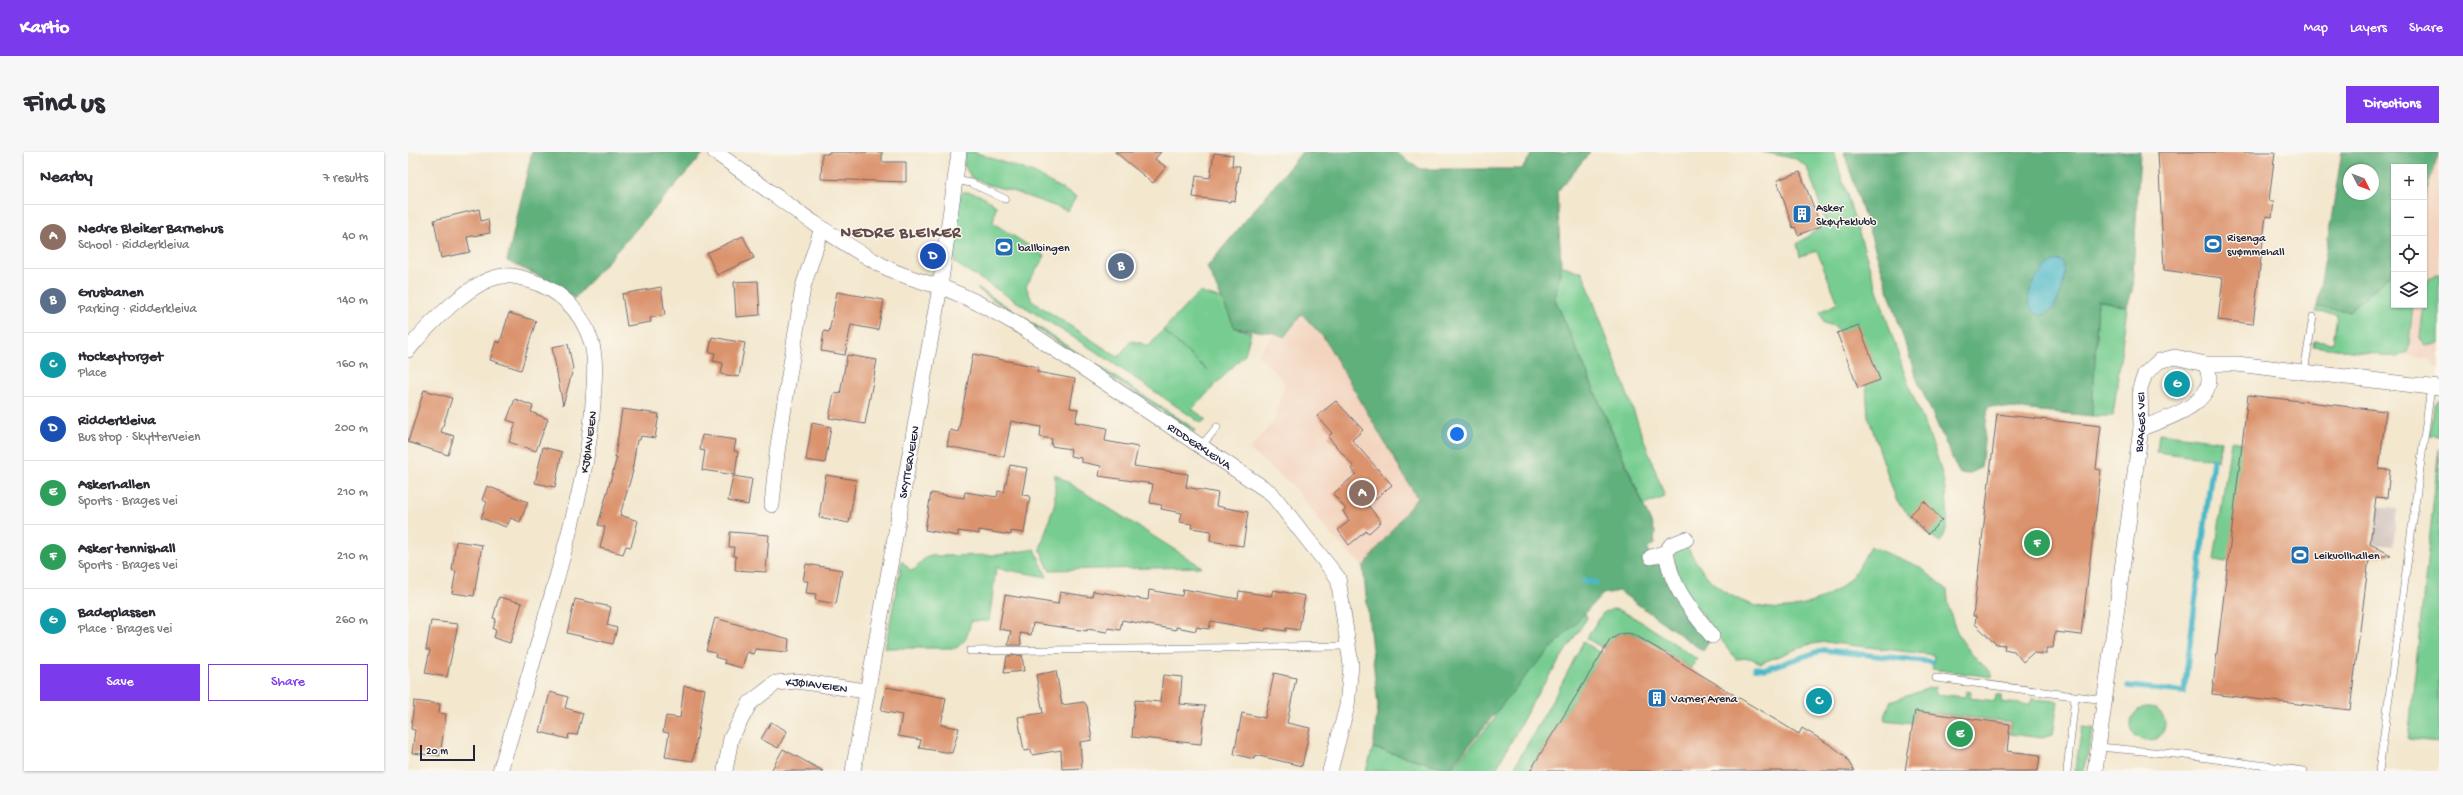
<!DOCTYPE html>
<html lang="en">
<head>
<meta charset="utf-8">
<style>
  :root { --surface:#fff; --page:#f7f7f7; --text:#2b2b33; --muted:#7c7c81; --line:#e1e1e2; --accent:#7c3aed }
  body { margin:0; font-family:"Gochi Hand",sans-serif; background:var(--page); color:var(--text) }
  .controls { position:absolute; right:12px; top:12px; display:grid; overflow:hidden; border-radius:0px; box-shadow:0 1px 3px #0004 }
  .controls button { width:36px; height:36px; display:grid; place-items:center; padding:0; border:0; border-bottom:1px solid var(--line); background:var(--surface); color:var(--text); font:20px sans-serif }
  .compass { position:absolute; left:1935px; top:12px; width:36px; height:36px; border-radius:50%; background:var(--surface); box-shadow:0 1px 3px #0004; rotate:132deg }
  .scale { position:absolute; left:12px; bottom:10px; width:55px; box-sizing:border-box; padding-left:4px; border:2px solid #22223b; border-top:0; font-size:11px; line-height:14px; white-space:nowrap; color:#22223b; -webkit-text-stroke:3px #fbf7ec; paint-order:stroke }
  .you { position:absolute; left:1049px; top:282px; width:14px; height:14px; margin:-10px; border:3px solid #fff; border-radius:50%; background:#1a73e8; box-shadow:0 0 0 6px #1a73e833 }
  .badge { display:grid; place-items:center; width:26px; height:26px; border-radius:50%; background:var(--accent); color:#fff; font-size:13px; font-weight:700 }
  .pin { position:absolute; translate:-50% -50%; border:2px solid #fff; box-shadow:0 1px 4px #0006 }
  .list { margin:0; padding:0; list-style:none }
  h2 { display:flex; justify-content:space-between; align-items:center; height:52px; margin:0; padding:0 16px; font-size:17px }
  h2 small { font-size:13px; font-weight:400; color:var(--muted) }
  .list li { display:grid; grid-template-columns:26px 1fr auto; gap:12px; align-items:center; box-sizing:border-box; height:64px; padding:0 16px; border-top:1px solid var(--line) }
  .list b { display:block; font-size:15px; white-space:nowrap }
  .list p { margin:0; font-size:13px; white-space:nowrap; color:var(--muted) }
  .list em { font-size:13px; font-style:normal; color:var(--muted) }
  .actions { display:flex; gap:8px; padding:12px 16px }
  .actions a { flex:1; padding:9px 0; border:1px solid var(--accent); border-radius:0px; text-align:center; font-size:14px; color:var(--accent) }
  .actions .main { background:var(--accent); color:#fff }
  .icon { flex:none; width:22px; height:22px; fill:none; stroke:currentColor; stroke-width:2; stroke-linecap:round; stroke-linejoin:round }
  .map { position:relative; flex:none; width:2031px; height:619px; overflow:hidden; border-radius:0px }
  header { display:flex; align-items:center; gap:24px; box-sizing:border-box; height:56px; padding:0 20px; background:var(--accent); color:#fff }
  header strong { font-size:19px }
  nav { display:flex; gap:22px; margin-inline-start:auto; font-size:14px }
  .intro { display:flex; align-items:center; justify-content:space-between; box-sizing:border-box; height:96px; padding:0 24px }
  h1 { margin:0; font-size:28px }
  .button { padding:10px 18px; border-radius:0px; background:var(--accent); color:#fff; font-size:14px; font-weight:700 }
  main { display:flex; gap:24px; padding:0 24px }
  aside { flex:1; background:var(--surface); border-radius:0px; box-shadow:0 1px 3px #0004 }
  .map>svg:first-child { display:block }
  .built { fill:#f3d4bf }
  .industrial { fill:#cfc0bb }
  .green { fill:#77cd91; stroke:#4c7866 }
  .forest { fill:#61b07b; stroke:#42695b; fill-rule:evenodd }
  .water { fill:#4cb8c8; stroke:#376d82 }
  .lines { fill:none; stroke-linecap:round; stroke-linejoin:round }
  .stream { stroke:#4cb8c8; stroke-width:5.5 }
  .building { fill:#db936d }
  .service-casing { stroke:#6b676e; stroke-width:8 }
  .minor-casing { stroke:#6b676e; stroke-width:16 }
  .service { stroke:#fff; stroke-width:7 }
  .minor { stroke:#fff; stroke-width:15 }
  .labels { text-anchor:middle; stroke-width:3; stroke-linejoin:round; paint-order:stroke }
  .poi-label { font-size:12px; fill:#22223b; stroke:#fbf7ec; text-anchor:start }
  .street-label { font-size:12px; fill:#22223b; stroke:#fbf7ec }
  .district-label { font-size:16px; font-weight:bold; letter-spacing:1px; fill:#634a4c; stroke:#fbf7ec }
</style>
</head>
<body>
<header>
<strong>Kartio</strong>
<nav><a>Map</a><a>Layers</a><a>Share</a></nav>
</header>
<div class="intro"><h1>Find us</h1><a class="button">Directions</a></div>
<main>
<aside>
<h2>Nearby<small>7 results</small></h2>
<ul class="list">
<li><span class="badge" style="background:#8d6e63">A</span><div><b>Nedre Bleiker Barnehus</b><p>School · Ridderkleiva</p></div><em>40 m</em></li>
<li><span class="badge" style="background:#5c6f8a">B</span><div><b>Grusbanen</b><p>Parking · Ridderkleiva</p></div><em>140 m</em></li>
<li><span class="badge" style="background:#0f9aa8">C</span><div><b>Hockeytorget</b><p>Place</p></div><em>160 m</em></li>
<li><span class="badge" style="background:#1a4fb4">D</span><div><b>Ridderkleiva</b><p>Bus stop · Skytterveien</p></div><em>200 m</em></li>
<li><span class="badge" style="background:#2e9e5b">E</span><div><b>Askerhallen</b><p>Sports · Brages vei</p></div><em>210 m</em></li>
<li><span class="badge" style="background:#2e9e5b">F</span><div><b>Asker tennishall</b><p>Sports · Brages vei</p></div><em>210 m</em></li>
<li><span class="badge" style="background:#0f9aa8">G</span><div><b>Badeplassen</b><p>Place · Brages vei</p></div><em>260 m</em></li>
</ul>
<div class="actions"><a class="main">Save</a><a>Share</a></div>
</aside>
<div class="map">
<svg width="2031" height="619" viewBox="0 0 2031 619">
  <rect width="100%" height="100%" fill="#fbf7ec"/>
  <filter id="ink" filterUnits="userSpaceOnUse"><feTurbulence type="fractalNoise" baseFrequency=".025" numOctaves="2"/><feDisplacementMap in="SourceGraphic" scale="8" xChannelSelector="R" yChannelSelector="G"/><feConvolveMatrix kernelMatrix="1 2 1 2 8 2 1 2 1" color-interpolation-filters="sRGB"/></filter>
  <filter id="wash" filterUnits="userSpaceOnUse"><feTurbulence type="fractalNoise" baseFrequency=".012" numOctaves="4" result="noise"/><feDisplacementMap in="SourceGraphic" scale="16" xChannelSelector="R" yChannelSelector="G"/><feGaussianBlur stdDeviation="0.9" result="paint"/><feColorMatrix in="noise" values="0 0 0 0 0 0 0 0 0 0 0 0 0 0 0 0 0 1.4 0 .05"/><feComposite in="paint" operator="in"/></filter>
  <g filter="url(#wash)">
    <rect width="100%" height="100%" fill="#f3e7ce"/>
    <!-- built -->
    <path class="built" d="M2031,3V217L2022,208L1997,202L2002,153H2016V47Z
      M894,162L916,186L1009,346L955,415L919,378L885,334L841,297L866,269L877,231L850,203L866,181L876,184Z"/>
    <!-- industrial -->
    <path class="industrial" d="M1970,355L1989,357L1985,394L1965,392Z"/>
    <!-- green -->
    <path class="green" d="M557,0H566L626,21L668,45L660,59L601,38L581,33L563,25L556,13Z
      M1354,0H1426C1448,74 1472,147 1496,220C1508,255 1525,286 1534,322C1538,341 1545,375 1532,390L1520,382L1489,350L1460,264L1458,233L1428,175L1416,171L1412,160L1430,151L1409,99L1392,104L1389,92L1418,71L1399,15L1388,7Z
      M555,40C568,39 578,46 588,54L585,71L637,104L618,134L624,149L710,205L723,189L733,191L740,195L755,178L800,219L755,178L791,140L814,147L827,176L843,180L837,202L784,257L798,267L793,271L687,199L547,111C543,90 541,57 555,40Z
      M1153,113L1175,121L1257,345L1236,353L1147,147Z
      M1986,120V153H2005L2000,200L1990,205L1905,194L1906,189L1925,191L1929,162L1908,160L1909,155L1941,159Z
      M2028,123H2031V191L2017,194L2012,186L2018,133L2021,127Z
      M569,135L787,277L786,280L572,139Z
      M1690,148L1719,155L1705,264H1684Z
      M2031,247V285L2022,284L2026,254Z
      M1751,281L1813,289L1810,308L1749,300Z
      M1823,289L1836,291L1822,403L1818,410L1806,408Z
      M2031,297V590L2000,587Z
      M647,322L794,415L641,418L632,397L647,350Z
      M1274,394L1279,395C1286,406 1293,418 1302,428C1305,432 1312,435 1316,439C1354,465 1398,461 1434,434C1447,424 1455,408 1462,394L1512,415L1539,438C1542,477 1555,496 1584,521V525L1524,517L1526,503L1417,490L1399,493L1353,511L1342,506L1328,507L1270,432L1265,399Z
      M627,397L639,425L588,416L581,469H563C560,481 559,489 548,496H477L494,409L502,418H506L517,406L523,404L590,403Z
      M1171,443L1179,466L1128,544L1087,619H958L965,596L1042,617L1048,612L1087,566L1084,555Z
      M1205,457C1221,458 1273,497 1289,507L1283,516C1270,508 1234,482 1221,481C1209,480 1202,488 1196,497L1178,486L1195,461Z
      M1175,490L1194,502L1122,619H1104L1152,535Z
      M1528,535L1527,542L1557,545L1558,539L1563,540L1562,546L1587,549L1588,543H1593V550L1622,553L1624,547L1650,549L1645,583L1634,586L1602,582L1603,570L1507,559L1505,571L1476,568L1482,550L1521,536Z
      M1723 572a17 17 0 1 1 34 0a17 17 0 1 1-34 0Z
      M1674,575L1686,576L1675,619H1667Z"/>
    <!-- forest -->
    <path class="forest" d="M124,0H292L295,2L166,147L150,133L99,109Z
      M894,0H987L1013,17H1114L1125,0H1182L1149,40L1153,113L1147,147L1247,380L1246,392L1239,397L1246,411L1252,409C1256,436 1285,467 1301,489L1295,499L1211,439L1195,442L1120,521L1042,617L965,596L970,554L955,415L1009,346L916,186L894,162L876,185L866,181L827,176L799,115Z
      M1436,0H1732L1724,139L1719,155L1690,148L1684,264L1580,254L1573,316L1560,322L1551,321L1508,225Z
      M1934,0H2031L2016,47V15H1986V120L1941,159L1909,155ZM1941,18H1965V42H1941Z"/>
    <!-- water -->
    <path class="water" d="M1649,108L1654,109C1662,121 1650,163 1633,163C1604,153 1632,115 1649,108Z"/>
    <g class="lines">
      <!-- stream -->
      <path class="stream" d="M1176,429L1188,431
        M1347,516L1358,517L1415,498L1525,510
        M1720,534L1776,540L1805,308"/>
    </g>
    <g id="blocks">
      <!-- building -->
      <path class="building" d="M421,0H474V10H498V30L413,27L414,2H420Z
        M707,0H753L747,7L758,15L745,31Z
        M1750,0H1867L1861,49H1866L1864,65L1858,64L1845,172L1810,168L1815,126L1756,118Z
        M806,1L825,3L824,14H832L827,49L822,48V50L785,45L788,24L802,26Z
        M1392,20L1413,74L1390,83L1387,75L1385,76L1369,28Z
        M71,57L73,69L80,67L82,81L59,85L62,100L33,106L26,68Z
        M335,84L346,106L309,123L299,101Z
        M350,129L352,163L328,165L326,130Z
        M253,135L257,163L242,166L243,170L219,174L214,142Z
        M429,140L476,148L470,178L443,173L437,203L413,199L416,179L421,180Z
        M101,161L128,169L113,218L82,208L88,189L92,191Z
        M1451,173L1472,228L1450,236L1429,181Z
        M304,185L337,191L331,225L313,222L315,211L305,209L307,201L301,200Z
        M160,192L165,217L155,253L144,195Z
        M565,202L630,215L629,220L667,227L662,256L670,257L667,270L699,276L697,289L730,295L726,314L780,322L778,335L810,341L808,354L840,360L835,394L802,389L803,379L783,376L784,372L772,370L774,361L753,357L754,353L742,351L745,332L691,324L693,314L673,310V306L662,304L663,297L643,294L644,287L632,285L633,275L603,269L596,305L539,294L542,278L550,280Z
        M439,203L469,208L457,272L421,266L426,241L432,242Z
        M16,238L44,246L33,280L46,284L40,303L0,290Z
        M1840,243L1978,259L1971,317L1982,318L1979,346L1968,345L1962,392L1983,403L1961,406L1942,558L1804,542Z
        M107,247L125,254L123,260L140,267L128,299L101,290L108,271L99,268Z
        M928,249L955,278L944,288L984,333L960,353L973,370L961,381L958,379L941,393L930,378L941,369L935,359L938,357L925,342L948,322L944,317L946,315L920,285L924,281L909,264Z
        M214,257L251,262L247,286L233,284L232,288H229L224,319H225L212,363L230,369L223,395L218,394L215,402L192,396L197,375L190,373L209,305H207Z
        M1589,262L1693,274L1688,317L1693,318L1673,483L1647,480L1645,496H1638V502L1625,501L1615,510L1606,499L1596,497L1597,493L1588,492L1567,472L1568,464H1565Z
        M404,271L423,275L417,311L398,308Z
        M294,283L328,288L326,299L330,300L327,323L294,318L297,299L292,298Z
        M135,295L154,300L147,335L127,331Z
        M602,313L619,316L614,343L622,344L616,381L603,379V383L571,378V382L550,379V384L517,378L523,341L556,346L557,340L589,345L590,339L596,340Z
        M418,323L448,328L441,371L411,365Z
        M325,324L344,327L340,353L320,349Z
        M79,334L120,350L112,370L103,366L98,375L73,366L79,350L74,348Z
        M1516,349L1534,368L1520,382L1502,363Z
        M322,380L361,383L358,420L327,418L328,404H325L326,395H321Z
        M48,389L74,393L66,444L44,441L48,419L44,418Z
        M398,412L434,418L428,452L407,448L408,442L398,441L400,429H395Z
        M775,437L830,447L831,439L863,444L865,438L897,444L891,478L878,476V479L858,476L857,479L803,469L801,477L788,475V479L768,475V478L714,468L712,478L700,476L699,480L679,477V479L625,471L623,483L612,481L613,493H600L603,479L591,477L597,443L650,452L652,440L684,445L685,439L740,448L741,438L774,444Z
        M91,445L114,451L102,491L86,486L88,478L85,477L88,467L85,466Z
        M167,447L203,455L199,473L209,476L205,492L159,481Z
        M307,466L381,487L380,500L347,497L345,502L339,500L334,516L316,511L317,508L307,505L308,501L298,499Z
        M23,469L50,472L39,525L17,521L22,498H18Z
        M1220,481L1227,483L1391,582L1394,576L1424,594L1437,604L1446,619H1122L1202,488L1212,482Z
        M614,503L616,519L596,521L599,504Z
        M648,519L654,553L676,550L679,554L684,588L672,590L674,616L654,617L653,598L624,603L623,598L616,599L610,565L635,561L628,523Z
        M866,521L888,526L879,571L902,576L894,614L847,603L846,607L826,602L834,561L857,566Z
        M755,523L774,525L772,552L797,554L793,592L724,585L727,548L752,550Z
        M276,534L297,537L285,609L257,605L261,581L255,580L258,564L272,566Z
        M478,535L538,546L533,573L551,576L544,601L511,596L513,588L490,584L494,563L473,559Z
        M142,540L160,545L157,556L175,561L169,583L161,582L160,587L132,580Z
        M6,549L32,552L31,561L38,562L32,604L4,601L7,578L3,577Z
        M1507,559L1602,572L1599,599L1632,603L1630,619H1497Z
        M363,570L379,579L370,596L353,587Z
        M375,597L415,619H363Z"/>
    </g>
  </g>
  <g filter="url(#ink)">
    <use href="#blocks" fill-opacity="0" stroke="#6b676e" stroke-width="1"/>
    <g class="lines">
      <defs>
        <path id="service" d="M547,28L563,31L597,47
          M1896,220L1905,165
          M794,293L809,275
          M562,499L941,494
          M1528,526L1697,548
          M1691,595L1777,603L1896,619
          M1659,619L1667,545
          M1971,619L2023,235"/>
        <g id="minor">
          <path id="s1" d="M307,0C363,40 418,83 479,116C496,125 514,129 533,135C561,145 586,159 612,174L863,341L930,426L943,513L939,554L922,619"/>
          <path d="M0,198C18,175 66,125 96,124C104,123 112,125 120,128C151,137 173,158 183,189C189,208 186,232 185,251C181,311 165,367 149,425C131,490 112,555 92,619"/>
          <path d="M1733,276C1759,267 1817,249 1797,212"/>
          <path d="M364,353L369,300L395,135L414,76"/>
          <path d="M1278,387L1263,393L1258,400C1263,436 1283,457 1304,484"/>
          <path d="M1243,405L1258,400"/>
          <path id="s2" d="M317,619L323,586L342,551L368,531L389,529L458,539"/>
          <path id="s3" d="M445,619L532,135L551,0"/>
          <path id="s4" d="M1687,619L1733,276L1732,236L1737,222L1751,209L1767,205L1797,212H1829L2031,236"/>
        </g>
      </defs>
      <!-- service casing -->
      <use href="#service" class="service-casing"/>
      <!-- minor casing -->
      <use href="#minor" class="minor-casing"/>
      <!-- service -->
      <use href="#service" class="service"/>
      <!-- minor -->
      <use href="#minor" class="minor"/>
    </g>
  </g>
  <!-- icons -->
  <defs>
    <symbol id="building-square" viewBox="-11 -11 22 22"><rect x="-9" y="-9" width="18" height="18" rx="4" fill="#1f6fb2" stroke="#fbf7ec"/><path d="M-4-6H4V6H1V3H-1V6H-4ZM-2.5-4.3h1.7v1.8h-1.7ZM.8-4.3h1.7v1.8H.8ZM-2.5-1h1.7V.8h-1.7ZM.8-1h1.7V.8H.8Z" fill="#fff"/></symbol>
    <symbol id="stadium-square" viewBox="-11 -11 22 22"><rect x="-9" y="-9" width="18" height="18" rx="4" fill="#1f6fb2" stroke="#fbf7ec"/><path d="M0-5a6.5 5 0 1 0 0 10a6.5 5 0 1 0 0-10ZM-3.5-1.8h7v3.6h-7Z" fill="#fff"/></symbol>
  </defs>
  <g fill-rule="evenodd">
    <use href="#building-square" x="1383" y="51" width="22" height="22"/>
    <use href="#stadium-square" x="1794" y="81" width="22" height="22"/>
    <use href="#stadium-square" x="585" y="84" width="22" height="22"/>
    <use href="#stadium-square" x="1881" y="392" width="22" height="22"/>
    <use href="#building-square" x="1238" y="535" width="22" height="22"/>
  </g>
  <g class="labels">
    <!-- poi labels -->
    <g class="poi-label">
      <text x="1408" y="59">Asker<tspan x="1408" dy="14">Skøyteklubb</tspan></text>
      <text x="1819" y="89">Risenga<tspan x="1819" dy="14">svømmehall</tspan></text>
      <text x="610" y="99">ballbingen</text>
      <text x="1906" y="407">Leikvollhallen</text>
      <text x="1263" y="550">Varner Arena</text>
    </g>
    <!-- street labels -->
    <g class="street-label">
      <text dy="4" stroke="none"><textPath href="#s4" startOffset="352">BRAGES VEI</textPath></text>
      <text transform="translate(180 290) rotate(-82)" y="4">KJØIAVEIEN</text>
      <text dy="4" stroke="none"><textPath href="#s1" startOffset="569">RIDDERKLEIVA</textPath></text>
      <text dy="4" stroke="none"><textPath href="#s3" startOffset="314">SKYTTERVEIEN</textPath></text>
      <text dy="4" stroke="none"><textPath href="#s2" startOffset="147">KJØIAVEIEN</textPath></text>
    </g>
    <!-- district labels -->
    <g class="district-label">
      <text x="493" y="85">NEDRE BLEIKER</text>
    </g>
  </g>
</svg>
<div class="controls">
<button>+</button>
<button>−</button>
<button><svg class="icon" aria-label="locate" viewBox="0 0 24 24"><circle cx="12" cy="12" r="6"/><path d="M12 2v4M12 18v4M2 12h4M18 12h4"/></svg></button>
<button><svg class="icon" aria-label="layers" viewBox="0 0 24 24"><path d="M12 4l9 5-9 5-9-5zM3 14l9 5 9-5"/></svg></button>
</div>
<svg class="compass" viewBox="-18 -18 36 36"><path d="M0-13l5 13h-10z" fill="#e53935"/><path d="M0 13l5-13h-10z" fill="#7c7c81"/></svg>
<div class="scale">20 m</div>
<div class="you"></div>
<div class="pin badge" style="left:954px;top:341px;background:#8d6e63">A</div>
<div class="pin badge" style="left:713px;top:114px;background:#5c6f8a">B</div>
<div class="pin badge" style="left:1411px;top:549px;background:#0f9aa8">C</div>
<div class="pin badge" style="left:525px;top:104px;background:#1a4fb4">D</div>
<div class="pin badge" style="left:1552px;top:582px;background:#2e9e5b">E</div>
<div class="pin badge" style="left:1629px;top:391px;background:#2e9e5b">F</div>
<div class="pin badge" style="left:1769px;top:232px;background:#0f9aa8">G</div>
</div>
</main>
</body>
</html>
